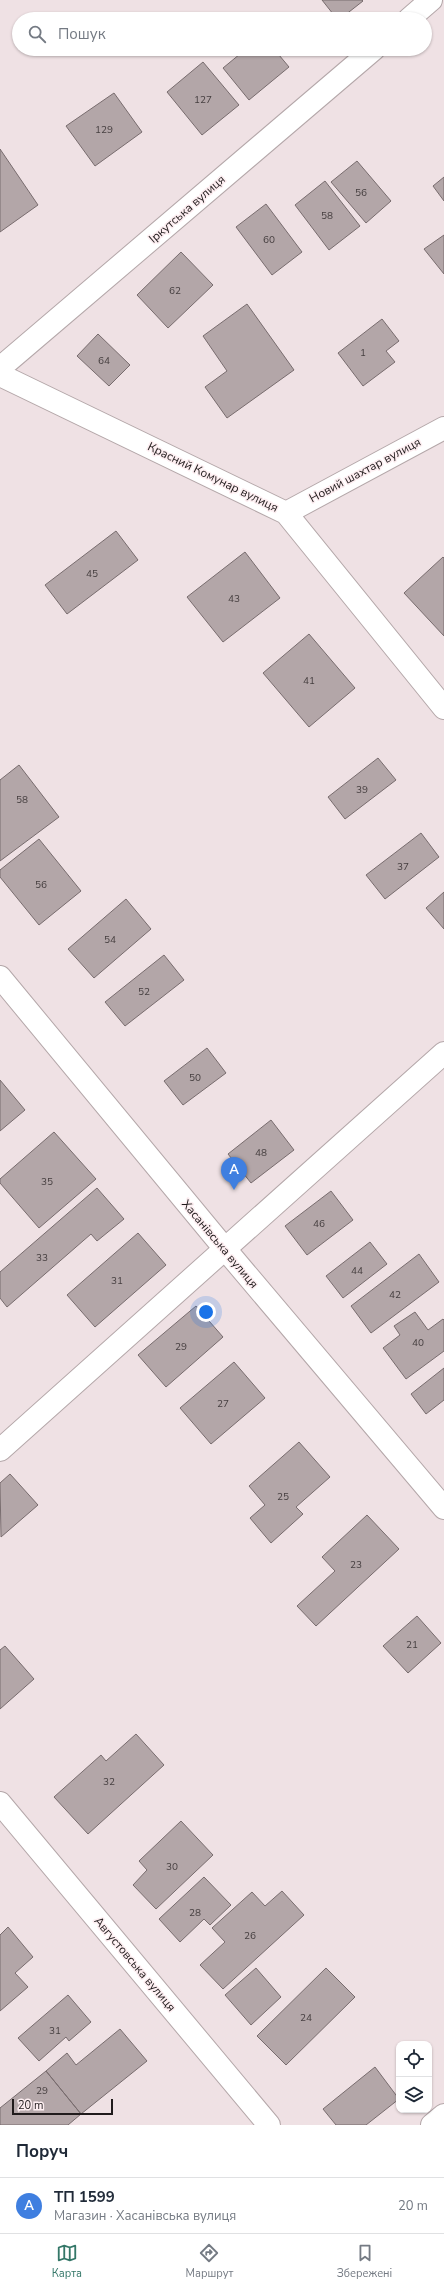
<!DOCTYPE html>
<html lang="uk">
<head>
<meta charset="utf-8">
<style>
  :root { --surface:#fff; --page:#f2f2f3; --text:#1f2937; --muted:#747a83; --line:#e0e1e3; --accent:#347768 }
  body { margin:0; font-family:"Nunito Sans",sans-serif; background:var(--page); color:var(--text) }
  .controls { position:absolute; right:12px; bottom:12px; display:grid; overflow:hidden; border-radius:8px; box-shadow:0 1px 3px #0004 }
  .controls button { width:36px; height:36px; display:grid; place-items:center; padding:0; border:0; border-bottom:1px solid var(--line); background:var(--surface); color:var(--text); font:20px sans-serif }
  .scale { position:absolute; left:12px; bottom:10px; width:101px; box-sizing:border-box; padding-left:4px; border:2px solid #201b1c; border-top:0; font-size:11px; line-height:14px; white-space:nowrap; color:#201b1c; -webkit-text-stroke:3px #fdeef1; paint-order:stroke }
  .you { position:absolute; left:206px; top:1312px; width:14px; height:14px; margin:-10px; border:3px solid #fff; border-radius:50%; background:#1a73e8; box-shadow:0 0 0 6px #1a73e833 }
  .badge { display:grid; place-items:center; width:26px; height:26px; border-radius:50%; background:var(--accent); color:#fff; font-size:13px; font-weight:700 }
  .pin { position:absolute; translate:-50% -33px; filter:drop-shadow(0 1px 2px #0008) }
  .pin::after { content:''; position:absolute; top:21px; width:14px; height:12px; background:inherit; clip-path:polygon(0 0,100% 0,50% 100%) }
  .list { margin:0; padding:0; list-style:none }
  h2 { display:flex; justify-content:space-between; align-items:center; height:52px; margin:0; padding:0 16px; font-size:17px }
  h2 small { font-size:13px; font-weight:400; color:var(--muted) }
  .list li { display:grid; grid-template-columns:26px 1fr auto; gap:12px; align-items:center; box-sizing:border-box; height:56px; padding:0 16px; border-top:1px solid var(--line) }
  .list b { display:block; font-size:15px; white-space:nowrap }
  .list p { margin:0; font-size:13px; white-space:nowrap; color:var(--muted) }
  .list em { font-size:13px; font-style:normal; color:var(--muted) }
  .icon { flex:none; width:22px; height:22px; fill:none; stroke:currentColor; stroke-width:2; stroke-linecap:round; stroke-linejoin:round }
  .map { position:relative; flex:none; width:444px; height:2125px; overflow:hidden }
  .search { position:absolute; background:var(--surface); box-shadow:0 1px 3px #0004; left:12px; right:12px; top:12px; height:44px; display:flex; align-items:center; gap:10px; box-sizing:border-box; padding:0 14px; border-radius:22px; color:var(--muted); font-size:15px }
  .sheet { height:108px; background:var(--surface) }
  nav { display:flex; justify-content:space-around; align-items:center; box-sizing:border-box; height:56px; border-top:1px solid var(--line); background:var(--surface); font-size:11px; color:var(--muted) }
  nav a { display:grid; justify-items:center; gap:2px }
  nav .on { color:var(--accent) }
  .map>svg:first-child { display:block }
  .building { fill:#b3a6a8; stroke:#786c6e }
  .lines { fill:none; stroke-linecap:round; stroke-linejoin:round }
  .street-casing { stroke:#b4a7a9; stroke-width:24 }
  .street { stroke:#fff; stroke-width:22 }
  .labels { text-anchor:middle; stroke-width:3; stroke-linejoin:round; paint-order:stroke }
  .number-label { font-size:10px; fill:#453e3f }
  .street-label { font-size:12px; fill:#201b1c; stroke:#fdeef1 }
</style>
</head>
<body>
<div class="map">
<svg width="444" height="2125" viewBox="0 0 444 2125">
  <rect width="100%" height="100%" fill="#efe1e4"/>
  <!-- building -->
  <path class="building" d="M322,0H362L363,1L340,19H337Z
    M246,49H274L289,67L249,100L223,68Z
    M203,62L239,105L202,135L167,92Z
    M114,93L142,132L95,166L66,126Z
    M0,149L38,205L0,232Z
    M357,161L391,201L366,223L331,182Z
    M444,177V201L433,186Z
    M325,181L360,226L329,250L295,205Z
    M266,204L302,252L272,275L236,227Z
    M444,235V274L424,249Z
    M181,252L213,285L168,328L137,295Z
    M247,304L294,370L227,418L205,387L227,371L203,336Z
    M382,319L399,341L386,351L395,362L363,386L338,353Z
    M98,334L130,365L109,386L77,356Z
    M116,531L138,560L67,614L45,585Z
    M245,552L280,598L223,642L187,597Z
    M443,557L444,558V636L404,593Z
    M309,634L355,688L309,727L263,673Z
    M378,758L396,780L345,819L328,797Z
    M19,765L59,817L0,861V780Z
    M421,833L439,857L385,899L366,875Z
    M39,839L81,891L39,925L0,877V870Z
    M444,892V929L426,908Z
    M126,899L151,929L94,978L68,949Z
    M164,955L184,980L125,1026L105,1002Z
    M207,1048L226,1073L183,1105L164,1081Z
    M0,1080L25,1110L0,1131Z
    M271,1120L294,1150L251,1183L228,1154Z
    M54,1132L96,1179L39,1228L0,1183V1179Z
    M97,1188L124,1219L97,1241L91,1234L7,1307L0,1298V1272Z
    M331,1191L353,1220L307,1255L285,1226Z
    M138,1233L166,1265L95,1327L67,1295Z
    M370,1242L387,1264L343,1298L326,1276Z
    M419,1254L439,1282L371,1333L351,1306Z
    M196,1306L223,1337L166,1387L138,1355Z
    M415,1312L428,1330L443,1319L444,1320V1351L406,1379L383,1348L400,1335L394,1326Z
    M234,1362L265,1398L211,1444L180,1408Z
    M444,1368V1400L426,1414L411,1394Z
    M299,1442L330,1477L296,1507L303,1514L271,1543L250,1518L265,1505L249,1486Z
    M10,1474L38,1505L1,1537L0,1483Z
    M367,1515L399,1549L316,1626L297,1606L335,1571L322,1557Z
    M417,1616L441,1643L408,1673L383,1646Z
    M5,1646L34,1679L0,1709V1650Z
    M136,1734L164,1765L88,1834L54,1797L101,1755L106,1761Z
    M181,1821L213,1855L156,1909L133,1885L147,1870L139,1861Z
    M204,1877L231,1905L210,1925L204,1919L180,1942L159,1919Z
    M282,1891L304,1915L223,1989L200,1965L225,1942L212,1928L252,1892L265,1906Z
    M8,1927L33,1957L15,1973L28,1987L0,2011V1935Z
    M256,1968L281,1997L251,2025L225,1995Z
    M326,1968L355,1997L286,2065L257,2036Z
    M68,1995L91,2022L69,2041L66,2037L39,2061L18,2038Z
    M120,2029L147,2061L81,2114L46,2071L67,2053L76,2065Z
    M375,2067L399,2099L366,2125H336L323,2109Z
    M46,2071L81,2114L68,2125H0V2108Z"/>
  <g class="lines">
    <defs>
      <path id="street" d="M409,19L431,0
        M0,368L374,49
        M0,375L286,513L444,708
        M286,513L444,428
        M0,977L225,1249L444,1508
        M0,1450L444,1053
        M0,1803L269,2125
        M432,2125L444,2115"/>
    </defs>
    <!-- street casing -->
    <use href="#street" class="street-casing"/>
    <!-- street -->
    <use href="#street" class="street"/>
  </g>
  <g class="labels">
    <!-- number labels -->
    <g class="number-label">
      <text x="203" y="103">127</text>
      <text x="104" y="133">129</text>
      <text x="361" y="196">56</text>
      <text x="327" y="219">58</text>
      <text x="269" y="243">60</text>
      <text x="175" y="294">62</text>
      <text x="363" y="356">1</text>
      <text x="104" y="364">64</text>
      <text x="92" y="577">45</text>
      <text x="234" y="602">43</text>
      <text x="309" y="684">41</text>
      <text x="362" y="793">39</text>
      <text x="22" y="803">58</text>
      <text x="403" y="870">37</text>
      <text x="41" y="888">56</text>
      <text x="110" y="943">54</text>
      <text x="144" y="995">52</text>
      <text x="195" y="1081">50</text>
      <text x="261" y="1156">48</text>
      <text x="47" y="1185">35</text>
      <text x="319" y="1227">46</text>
      <text x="42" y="1261">33</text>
      <text x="357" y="1274">44</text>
      <text x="117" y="1284">31</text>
      <text x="395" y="1298">42</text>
      <text x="418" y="1346">40</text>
      <text x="181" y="1350">29</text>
      <text x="223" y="1407">27</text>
      <text x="283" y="1500">25</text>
      <text x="356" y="1568">23</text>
      <text x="412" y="1648">21</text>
      <text x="109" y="1785">32</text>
      <text x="172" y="1870">30</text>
      <text x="195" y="1916">28</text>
      <text x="250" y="1939">26</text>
      <text x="306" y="2021">24</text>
      <text x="55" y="2034">31</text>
      <text x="42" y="2094">29</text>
    </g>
    <!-- street labels -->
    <g class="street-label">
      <text transform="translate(187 209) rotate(-41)" y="4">Іркутська вулиця</text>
      <text transform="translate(365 470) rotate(-28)" y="4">Новий шахтар вулиця</text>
      <text transform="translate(213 477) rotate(26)" y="4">Красний Комунар вулиця</text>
      <text transform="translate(220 1244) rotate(50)" y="4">Хасанівська вулиця</text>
      <text transform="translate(135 1964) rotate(50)" y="4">Августовська вулиця</text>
    </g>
  </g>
</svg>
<div class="controls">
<button><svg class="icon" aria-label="locate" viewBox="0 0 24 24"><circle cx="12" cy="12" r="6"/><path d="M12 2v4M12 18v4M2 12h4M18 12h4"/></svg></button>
<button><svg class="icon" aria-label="layers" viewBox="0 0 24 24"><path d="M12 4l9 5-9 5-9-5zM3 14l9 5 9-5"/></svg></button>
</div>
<div class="scale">20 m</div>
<div class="you"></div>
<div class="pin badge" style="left:234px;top:1190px;background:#3f7fe0">A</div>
<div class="search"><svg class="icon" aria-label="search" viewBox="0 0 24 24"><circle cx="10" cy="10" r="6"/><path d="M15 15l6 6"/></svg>Пошук</div>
</div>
<section class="sheet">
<h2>Поруч<small></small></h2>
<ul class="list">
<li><span class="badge" style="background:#3f7fe0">A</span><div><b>ТП 1599</b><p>Магазин · Хасанівська вулиця</p></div><em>20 m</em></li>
</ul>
</section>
<nav>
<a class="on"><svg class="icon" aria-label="map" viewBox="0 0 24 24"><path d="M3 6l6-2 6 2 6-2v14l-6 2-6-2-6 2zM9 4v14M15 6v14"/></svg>Карта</a>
<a><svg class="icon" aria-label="directions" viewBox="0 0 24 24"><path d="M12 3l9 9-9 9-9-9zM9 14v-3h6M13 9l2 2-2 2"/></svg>Маршрут</a>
<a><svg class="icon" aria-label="saved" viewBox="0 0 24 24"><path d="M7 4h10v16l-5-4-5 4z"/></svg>Збережені</a>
</nav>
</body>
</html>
